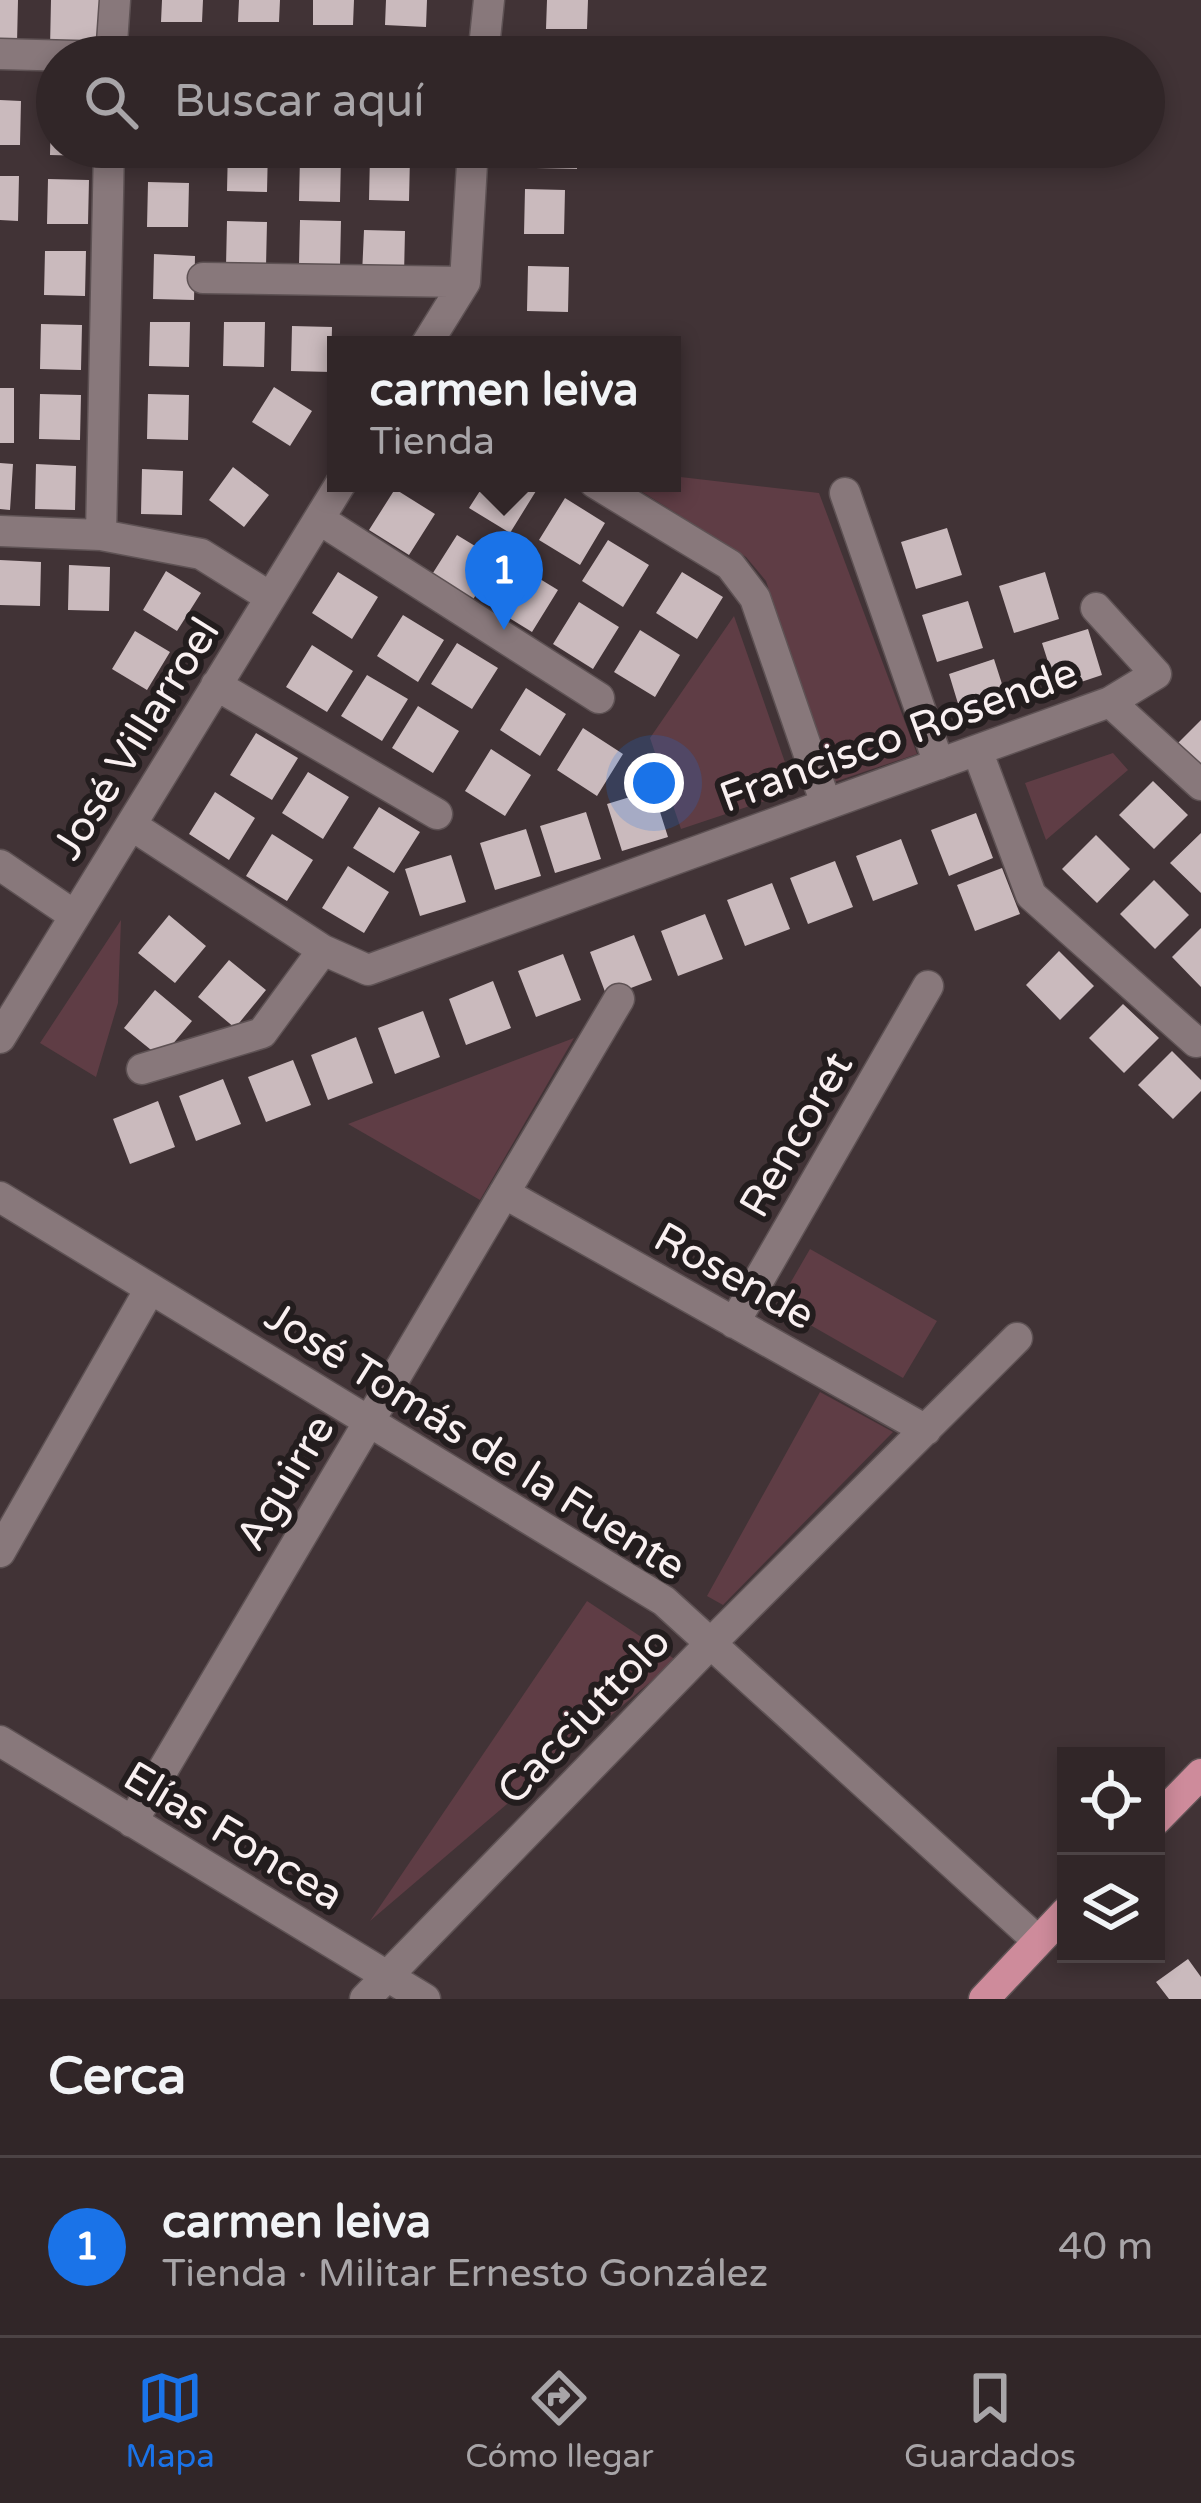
<!DOCTYPE html>
<html lang="es">
<head>
<meta charset="utf-8">
<style>
  :root { --surface:#312628; --page:#3d3234; --text:#f1f3f6; --muted:#a8a5a8; --line:#4c4345; --accent:#1a73e8 }
  body { margin:0; font-family:"Varela Round",sans-serif; background:var(--page); color:var(--text) }
  .controls { position:absolute; right:36px; bottom:36px; display:grid; overflow:hidden; border-radius:0px; box-shadow:0 6px 18px #0003 }
  .controls button { width:108px; height:108px; display:grid; place-items:center; padding:0; border:0; border-bottom:3px solid var(--line); background:var(--surface); color:var(--text); font:60px sans-serif }
  .you { position:absolute; left:654px; top:783px; width:42px; height:42px; margin:-30px; border:9px solid #fff; border-radius:50%; background:#1a73e8; box-shadow:0 0 0 18px #1a73e833 }
  .badge { display:grid; place-items:center; width:78px; height:78px; border-radius:50%; background:var(--accent); color:#fff; font-size:39px; font-weight:700 }
  .pin { position:absolute; translate:-50% -99px; filter:drop-shadow(0 3px 6px #0008) }
  .pin::after { content:''; position:absolute; top:63px; width:42px; height:36px; background:inherit; clip-path:polygon(0 0,100% 0,50% 100%) }
  .popup { position:absolute; left:327px; top:336px; width:354px; height:156px; box-sizing:border-box; display:grid; place-content:center; border-radius:0px; background:var(--surface); filter:drop-shadow(0 3px 9px #0005); font-size:39px; white-space:nowrap; color:var(--muted) }
  .popup b { font-size:45px; color:var(--text) }
  .popup::after { content:''; position:absolute; left:50%; top:100%; margin-left:-24px; border:24px solid transparent; border-top-color:var(--surface) }
  .list { margin:0; padding:0; list-style:none }
  h2 { display:flex; justify-content:space-between; align-items:center; height:156px; margin:0; padding:0 48px; font-size:51px }
  h2 small { font-size:39px; font-weight:400; color:var(--muted) }
  .list li { display:grid; grid-template-columns:78px 1fr auto; gap:36px; align-items:center; box-sizing:border-box; height:180px; padding:0 48px; border-top:3px solid var(--line) }
  .list b { display:block; font-size:45px; white-space:nowrap }
  .list p { margin:0; font-size:39px; white-space:nowrap; color:var(--muted) }
  .list em { font-size:39px; font-style:normal; color:var(--muted) }
  .icon { flex:none; width:66px; height:66px; fill:none; stroke:currentColor; stroke-width:2; stroke-linecap:round; stroke-linejoin:round }
  .map { position:relative; flex:none; width:1201px; height:1999px; overflow:hidden }
  .search { position:absolute; background:var(--surface); box-shadow:0 6px 18px #0003; left:36px; right:36px; top:36px; height:132px; display:flex; align-items:center; gap:30px; box-sizing:border-box; padding:0 42px; border-radius:66px; color:var(--muted); font-size:45px }
  .sheet { height:336px; background:var(--surface) }
  nav { display:flex; justify-content:space-around; align-items:center; box-sizing:border-box; height:168px; border-top:3px solid var(--line); background:var(--surface); font-size:33px; color:var(--muted) }
  nav a { display:grid; justify-items:center; gap:6px }
  nav .on { color:var(--accent) }
  .map>svg:first-child { display:block }
  .green { fill:#5f3d45 }
  .building { fill:#cababd }
  .lines { fill:none; stroke-linecap:round; stroke-linejoin:round }
  .minor-casing { stroke:#5e5254; stroke-width:33 }
  .primary-casing { stroke:#5e5254; stroke-width:33 }
  .minor { stroke:#88787b; stroke-width:30 }
  .primary { stroke:#ce8b9b; stroke-width:30 }
  .labels { text-anchor:middle; stroke-width:12; stroke-linejoin:round; paint-order:stroke }
  .street-label { font-size:42px; fill:#f9f0f1; stroke:#231d1e }
</style>
</head>
<body>
<div class="map">
<svg width="1201" height="1999" viewBox="0 0 1201 1999">
  <rect width="100%" height="100%" fill="#413336"/>
  <!-- green -->
  <path class="green" d="M672,476L819,493L917,754L834,782L766,581L746,557L628,483H672Z
    M734,616L795,791L681,829L650,738Z
    M1113,753L1128,770L1046,840L1025,783Z
    M121,920L118,1003L96,1077L40,1043Z
    M574,1038L480,1200L348,1124Z
    M810,1249L937,1321L903,1378L777,1306Z
    M820,1392L893,1432L723,1605L707,1596Z
    M587,1601L676,1660L370,1921Z"/>
  <!-- building -->
  <path class="building" d="M0,0H18L17,43L0,42Z
    M51,0H101L99,49L50,48Z
    M162,0H203L202,22H161Z
    M239,0H280L279,22H238Z
    M313,0H354L353,25H313Z
    M386,0H427L426,27L385,25Z
    M547,0H588L587,29H546Z
    M163,39L205,40L204,57H163Z
    M304,44L345,45V57H304Z
    M230,45L272,46L271,57H230Z
    M0,100L21,101L20,145H0Z
    M51,110L57,111V147H91V156L50,155Z
    M152,147H193V163L152,162Z
    M228,147H268L267,192L227,191Z
    M537,147H578L577,169L536,168Z
    M370,155L410,157L409,201L369,200Z
    M300,157H341L340,202L299,201Z
    M0,176H19L18,221L0,220Z
    M48,179L89,180L88,224H47Z
    M148,182L189,183L188,227H147Z
    M525,189L565,190L564,234H524Z
    M300,220L341,221L340,266L299,265Z
    M227,221L267,222L266,267L226,266Z
    M364,230L405,231L404,275H362Z
    M45,251H86L85,296L44,295Z
    M154,254L195,256L194,300L153,299Z
    M528,266L569,267L568,312L527,311Z
    M150,322H190L189,367L149,366Z
    M224,322H265L264,367L223,366Z
    M41,324L82,325L81,370L40,369Z
    M292,326L332,327L331,372L291,371Z
    M274,387L312,411L290,446L252,422Z
    M0,388H14V443H0Z
    M40,394L81,395L80,440L39,439Z
    M148,394L189,395L188,440L147,439Z
    M0,463L13,464L10,510L0,509Z
    M36,464L76,466L75,510L35,509Z
    M233,467L269,495L244,527L209,500Z
    M142,469L183,471L182,515L141,514Z
    M485,483H522L536,491L510,533L469,508Z
    M395,489L435,514L409,555L369,530Z
    M565,498L605,523L580,565L539,540Z
    M947,528L962,575L916,589L901,542Z
    M457,535L498,560L472,601L431,576Z
    M608,540L649,565L623,607L582,581Z
    M0,560L41,562L40,606L0,605Z
    M69,565L110,567L109,611L68,610Z
    M517,565L558,590L532,632L491,607Z
    M166,571L201,593L177,631L143,610Z
    M338,572L378,597L352,639L312,613Z
    M682,572L723,597L697,639L656,613Z
    M1045,572L1059,619L1014,633L999,586Z
    M968,601L983,648L937,662L922,615Z
    M579,602L619,627L593,669L553,644Z
    M403,615L444,640L418,682L377,656Z
    M1088,629L1102,675L1057,690L1042,643Z
    M640,630L680,655L655,697L614,672Z
    M135,631L170,652L147,690L112,669Z
    M457,643L498,668L472,709L431,684Z
    M312,645L353,671L327,712L286,687Z
    M994,659L1009,706L963,720L949,674Z
    M367,675L408,699L382,741L341,716Z
    M526,688L566,714L540,756L500,730Z
    M418,706L459,731L433,773L392,748Z
    M1201,720V770L1176,745Z
    M583,728L623,754L597,796L557,770Z
    M256,733L298,758L272,800L230,775Z
    M491,749L531,775L505,816L465,791Z
    M308,772L349,797L323,839L282,813Z
    M1153,781L1188,815L1154,849L1119,815Z
    M653,790L668,837L622,851L607,804Z
    M215,792L255,818L229,860L189,834Z
    M379,807L420,832L394,873L353,848Z
    M586,812L601,859L555,873L540,826Z
    M976,813L993,858L949,876L931,830Z
    M526,829L541,876L495,890L480,843Z
    M1201,833V893L1170,863Z
    M272,834L313,860L287,901L246,876Z
    M1096,835L1130,869L1097,903L1062,869Z
    M901,839L918,884L873,901L856,856Z
    M451,855L466,902L420,916L405,869Z
    M835,861L853,907L808,924L790,878Z
    M348,866L389,892L364,933L322,908Z
    M1002,868L1020,914L975,931L957,885Z
    M1154,880L1189,915L1155,949L1120,914Z
    M772,883L790,929L745,946L727,900Z
    M705,914L723,959L678,976L661,931Z
    M169,915L206,946L175,983L138,953Z
    M1201,928V987L1172,957Z
    M634,935L652,980L607,997L590,952Z
    M1059,951L1094,986L1060,1020L1026,985Z
    M563,954L581,1000L536,1017L518,971Z
    M229,960L266,990L235,1028L198,997Z
    M493,981L511,1028L466,1045L449,999Z
    M155,990L192,1021L161,1058L124,1028Z
    M1123,1004L1159,1038L1124,1073L1089,1038Z
    M423,1011L440,1057L395,1074L378,1028Z
    M356,1037L373,1083L328,1100L311,1055Z
    M1172,1051L1201,1080V1091L1173,1119L1138,1085Z
    M293,1060L311,1105L266,1122L248,1077Z
    M223,1079L241,1124L196,1141L179,1096Z
    M158,1101L175,1147L130,1164L113,1119Z
    M1188,1959L1201,1977V1999H1169L1156,1982Z"/>
  <g class="lines">
    <defs>
      <path id="minor" d="M0,54L111,57L115,0
        M483,57L489,0
        M203,278L465,282
        M426,345L465,282L473,147
        M595,483L730,565L755,598L826,804
        M845,493L939,764
        M319,519L599,698
        M0,531L101,535L201,554L270,597
        M101,535L109,147
        M216,685L437,814
        M1110,702L1201,785
        M977,750L1031,895L1196,1042
        M131,825L323,950L368,970L1110,702L1156,674L1096,608
        M0,865L75,916
        M0,1038L341,483
        M142,1069L262,1033L323,950
        M504,1193L926,1430
        M0,1197L664,1601L1038,1941
        M734,1323L928,986
        M0,1552L150,1289
        M0,1741L425,1999
        M132,1822L619,999
        M365,1999L710,1644L1017,1338"/>
      <path id="primary" d="M1156,1820L1201,1774
        M984,1999L1066,1912"/>
    </defs>
    <!-- minor casing -->
    <use href="#minor" class="minor-casing"/>
    <!-- primary casing -->
    <use href="#primary" class="primary-casing"/>
    <!-- minor -->
    <use href="#minor" class="minor"/>
    <!-- primary -->
    <use href="#primary" class="primary"/>
  </g>
  <g class="labels">
    <!-- street labels -->
    <g class="street-label">
      <text transform="translate(898 734) rotate(-20)" y="15">Francisco Rosende</text>
      <text transform="translate(135 738) rotate(-58)" y="15">José Villarroel</text>
      <text transform="translate(795 1134) rotate(-60)" y="15">Rencoret</text>
      <text transform="translate(735 1275) rotate(29)" y="15">Rosende</text>
      <text transform="translate(476 1440) rotate(32)" y="15">José Tomás de la Fuente</text>
      <text transform="translate(284 1482) rotate(-59)" y="15">Aguirre</text>
      <text transform="translate(583 1715) rotate(-46)" y="15">Cacciuttolo</text>
      <text transform="translate(234 1835) rotate(31)" y="15">Elías Foncea</text>
    </g>
  </g>
</svg>
<div class="controls">
<button><svg class="icon" aria-label="locate" viewBox="0 0 24 24"><circle cx="12" cy="12" r="6"/><path d="M12 2v4M12 18v4M2 12h4M18 12h4"/></svg></button>
<button><svg class="icon" aria-label="layers" viewBox="0 0 24 24"><path d="M12 4l9 5-9 5-9-5zM3 14l9 5 9-5"/></svg></button>
</div>
<div class="you"></div>
<div class="pin badge" style="left:504px;top:630px">1</div>
<div class="popup"><b>carmen leiva</b>Tienda</div>
<div class="search"><svg class="icon" aria-label="search" viewBox="0 0 24 24"><circle cx="10" cy="10" r="6"/><path d="M15 15l6 6"/></svg>Buscar aquí</div>
</div>
<section class="sheet">
<h2>Cerca<small></small></h2>
<ul class="list">
<li><span class="badge">1</span><div><b>carmen leiva</b><p>Tienda · Militar Ernesto González</p></div><em>40 m</em></li>
</ul>
</section>
<nav>
<a class="on"><svg class="icon" aria-label="map" viewBox="0 0 24 24"><path d="M3 6l6-2 6 2 6-2v14l-6 2-6-2-6 2zM9 4v14M15 6v14"/></svg>Mapa</a>
<a><svg class="icon" aria-label="directions" viewBox="0 0 24 24"><path d="M12 3l9 9-9 9-9-9zM9 14v-3h6M13 9l2 2-2 2"/></svg>Cómo llegar</a>
<a><svg class="icon" aria-label="saved" viewBox="0 0 24 24"><path d="M7 4h10v16l-5-4-5 4z"/></svg>Guardados</a>
</nav>
</body>
</html>
